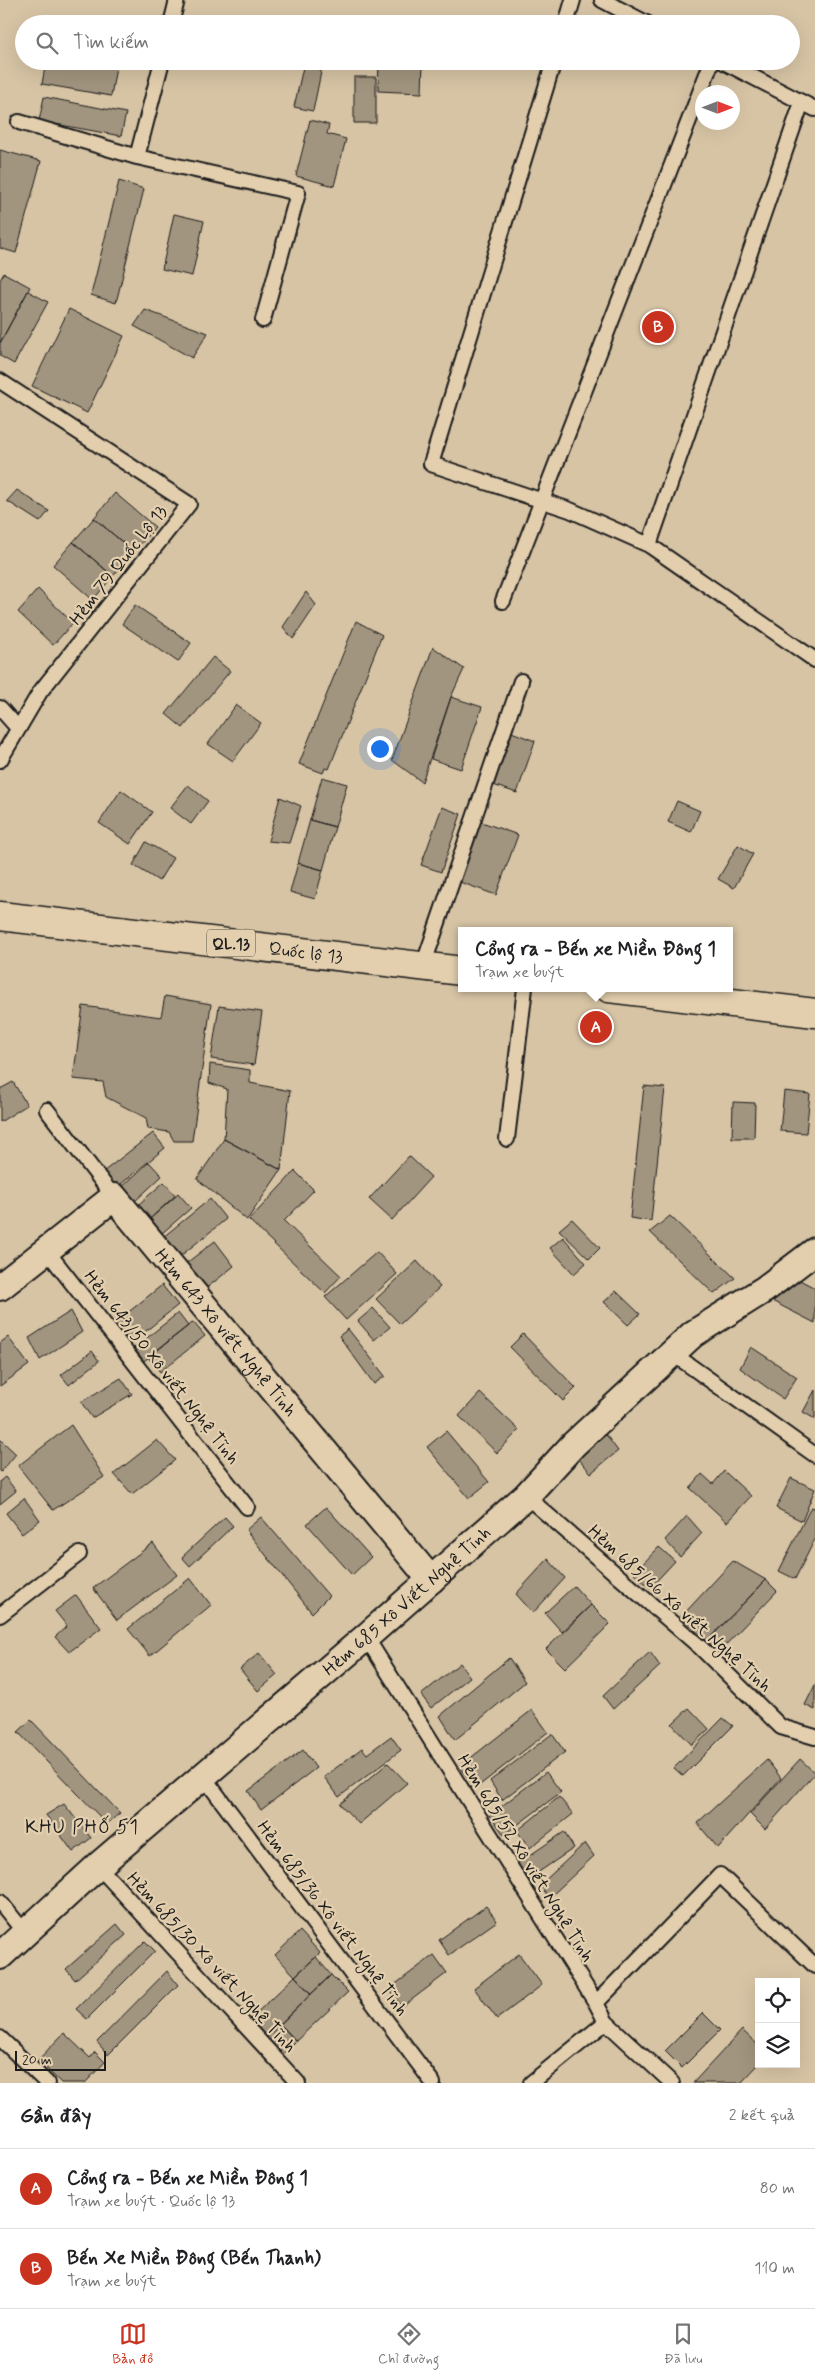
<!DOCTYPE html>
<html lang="vi">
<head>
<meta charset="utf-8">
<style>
  :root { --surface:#fff; --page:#f2f2f2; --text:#202124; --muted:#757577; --line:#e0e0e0; --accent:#c8321e }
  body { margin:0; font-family:Mynerve,sans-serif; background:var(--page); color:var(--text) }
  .controls { position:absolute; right:15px; bottom:15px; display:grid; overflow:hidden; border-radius:0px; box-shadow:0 5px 20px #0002 }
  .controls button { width:45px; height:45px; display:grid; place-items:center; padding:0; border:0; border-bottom:1px solid var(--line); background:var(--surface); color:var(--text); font:25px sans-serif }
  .compass { position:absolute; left:695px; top:85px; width:45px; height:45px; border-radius:50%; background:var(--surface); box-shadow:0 5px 20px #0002; rotate:90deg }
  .scale { position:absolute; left:15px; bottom:12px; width:91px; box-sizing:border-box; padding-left:5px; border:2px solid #1c1c1c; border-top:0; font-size:14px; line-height:18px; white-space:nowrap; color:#1c1c1c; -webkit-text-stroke:4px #e3cfae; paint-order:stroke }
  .you { position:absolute; left:379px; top:748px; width:18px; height:18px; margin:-12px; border:4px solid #fff; border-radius:50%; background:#1a73e8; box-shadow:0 0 0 8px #1a73e833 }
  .badge { display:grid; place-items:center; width:32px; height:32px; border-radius:50%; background:var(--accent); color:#fff; font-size:16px; font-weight:700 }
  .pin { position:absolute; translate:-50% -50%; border:2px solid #fff; box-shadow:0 1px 5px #0006 }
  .popup { position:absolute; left:458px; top:927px; width:275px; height:65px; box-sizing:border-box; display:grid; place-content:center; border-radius:0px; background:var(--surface); filter:drop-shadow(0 1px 4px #0005); font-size:16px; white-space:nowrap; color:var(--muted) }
  .popup b { font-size:19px; color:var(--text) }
  .popup::after { content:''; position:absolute; left:50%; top:100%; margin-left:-10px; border:10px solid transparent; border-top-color:var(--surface) }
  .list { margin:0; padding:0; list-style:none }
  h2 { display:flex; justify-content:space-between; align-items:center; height:65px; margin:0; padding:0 20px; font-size:21px }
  h2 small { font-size:16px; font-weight:400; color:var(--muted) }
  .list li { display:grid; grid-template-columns:32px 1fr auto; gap:15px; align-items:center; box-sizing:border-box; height:80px; padding:0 20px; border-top:1px solid var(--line) }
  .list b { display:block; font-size:19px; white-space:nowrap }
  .list p { margin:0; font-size:16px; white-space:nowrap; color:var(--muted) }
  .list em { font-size:16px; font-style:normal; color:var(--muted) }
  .icon { flex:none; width:28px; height:28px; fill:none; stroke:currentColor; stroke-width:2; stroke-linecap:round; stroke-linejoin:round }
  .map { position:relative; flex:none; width:815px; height:2083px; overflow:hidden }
  .search { position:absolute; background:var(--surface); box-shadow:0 5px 20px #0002; left:15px; right:15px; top:15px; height:55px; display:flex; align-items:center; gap:12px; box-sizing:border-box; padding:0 18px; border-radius:28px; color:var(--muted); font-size:19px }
  .sheet { height:225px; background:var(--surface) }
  nav { display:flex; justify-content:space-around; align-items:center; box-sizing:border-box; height:70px; border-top:1px solid var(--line); background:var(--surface); font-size:14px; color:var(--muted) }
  nav a { display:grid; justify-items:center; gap:2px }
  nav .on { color:var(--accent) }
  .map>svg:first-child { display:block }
  .building { fill:#a2957f; stroke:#1c1c1c }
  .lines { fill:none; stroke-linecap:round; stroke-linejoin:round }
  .lane-casing { stroke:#1c1c1c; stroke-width:18 }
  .street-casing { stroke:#1c1c1c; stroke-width:30 }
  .primary-casing { stroke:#1c1c1c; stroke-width:31 }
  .lane { stroke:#e3cfae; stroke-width:14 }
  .street { stroke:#e3cfae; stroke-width:26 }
  .primary { stroke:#e3cfae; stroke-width:28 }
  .labels { text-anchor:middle; stroke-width:4.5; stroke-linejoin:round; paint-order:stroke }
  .shield { fill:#e3cfae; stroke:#585248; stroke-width:1 }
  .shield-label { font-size:16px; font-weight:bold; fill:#1c1c1c }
  .street-label { font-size:18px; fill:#1c1c1c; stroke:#e3cfae }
  .neighbourhood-label { font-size:19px; letter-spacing:1px; fill:#1c1c1c; stroke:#e3cfae }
</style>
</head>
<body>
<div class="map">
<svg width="815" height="2083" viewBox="0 0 815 2083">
  <rect width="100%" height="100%" fill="#d7c4a5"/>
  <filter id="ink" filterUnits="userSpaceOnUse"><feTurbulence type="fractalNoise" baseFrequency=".02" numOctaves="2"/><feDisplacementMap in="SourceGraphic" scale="10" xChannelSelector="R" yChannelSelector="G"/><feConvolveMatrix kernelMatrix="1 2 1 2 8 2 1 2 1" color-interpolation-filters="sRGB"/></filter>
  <g filter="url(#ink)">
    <!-- building -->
    <path class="building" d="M46,61H117L111,96L42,84Z
      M379,61H423L422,93L378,91Z
      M304,63L322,67L313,111L294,107Z
      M354,77H376V123H354Z
      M44,97L126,113L121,136L39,121Z
      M310,120L329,125L327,134L346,139L334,186L296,176Z
      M0,150L41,161L16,253L0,248Z
      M119,181L144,189L116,303L91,295Z
      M174,214L204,221L192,276L162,269Z
      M4,273L30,287L0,343V280Z
      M28,291L48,302L14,364L0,356V343Z
      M69,309L124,336L87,413L32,386Z
      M145,310L208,333L192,358L134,326Z
      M17,490L49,511L40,522L7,501Z
      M115,493L155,527L134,552L94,518Z
      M94,518L134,552L113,576L73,542Z
      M73,542L113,576L93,600L53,565Z
      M38,589L73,623L53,645L18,612Z
      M306,592L316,605L293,639L283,627Z
      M135,605L191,643L178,662L122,624Z
      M356,621L382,635L329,769L325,768L323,773L299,764Z
      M433,647L464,669L451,697L422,782L392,760Z
      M213,657L230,671L183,728L166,714Z
      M451,697L482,707L461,769L431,759Z
      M236,705L261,723L233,761L208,744Z
      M509,731L535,741L517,793L490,784Z
      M322,777L347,784L335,827L310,820Z
      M188,785L208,801L191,824L170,808Z
      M121,790L152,812L130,844L99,823Z
      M280,797L301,806L289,843L268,841Z
      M677,801L700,811L691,832L668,822Z
      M442,807L461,814L441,872L421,865Z
      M310,820L335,827L323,870L298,863Z
      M479,821L518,835L496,895L457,881Z
      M146,842L173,858L159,881L133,865Z
      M738,845L753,854L734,888L718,879Z
      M298,863L323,870L315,899L290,892Z
      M165,996L211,1004L192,1141H174L169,1132L148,1129L146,1118L106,1097L103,1082L73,1079L83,1006L161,1017Z
      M219,1006L262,1012L254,1065L211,1059Z
      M210,1064L250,1070V1083L290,1091L281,1170L224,1139L227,1089L209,1083Z
      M13,1082L27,1105L0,1122V1089Z
      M644,1086L665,1088L651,1221L630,1218Z
      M784,1091L810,1094L806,1133L780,1131Z
      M733,1102L755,1103L754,1138H732Z
      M153,1133L165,1148L116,1188L103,1172Z
      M224,1139L281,1170L247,1220L197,1179Z
      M409,1156L431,1177L392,1220L369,1199Z
      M149,1162L162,1176L133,1203L120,1189Z
      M295,1171L314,1190L284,1221L341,1276L325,1293L249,1220Z
      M164,1182L176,1196L143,1225L131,1211Z
      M178,1193L191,1208L153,1241L141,1227Z
      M210,1199L226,1219L173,1262L157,1242Z
      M670,1216L735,1278L714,1294L650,1232Z
      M572,1219L600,1248L589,1259L559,1230Z
      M563,1237L586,1263L574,1274L550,1248Z
      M215,1241L234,1266L199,1294L180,1268Z
      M377,1252L397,1274L346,1320L325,1297Z
      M417,1261L440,1287L400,1324L376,1299Z
      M792,1276L815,1288V1323L768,1299Z
      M162,1285L178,1305L131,1343L115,1323Z
      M616,1291L640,1314L628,1325L604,1302Z
      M373,1308L390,1327L374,1340L358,1321Z
      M71,1311L82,1332L40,1360L29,1338Z
      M178,1313L188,1326L144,1361L134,1348Z
      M193,1322L205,1336L160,1372L148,1357Z
      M348,1329L385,1376L374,1384L339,1336Z
      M523,1334L576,1388L563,1401L510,1347Z
      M8,1337L29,1365L0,1386V1343Z
      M751,1347L797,1377L783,1399L740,1368Z
      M92,1351L99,1361L69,1385L61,1375Z
      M121,1378L132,1394L92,1418L81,1402Z
      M815,1390V1419L803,1412Z
      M480,1393L519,1430L497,1453L459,1416Z
      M71,1425L104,1477L53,1510L18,1466Z
      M446,1431L489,1482L469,1498L427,1447Z
      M606,1435L618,1451L591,1473L578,1458Z
      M0,1439L16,1454L1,1472L0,1471Z
      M157,1440L175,1460L132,1494L114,1474Z
      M724,1471L751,1496L727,1522L690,1488L702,1474L713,1484Z
      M5,1477L16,1491L0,1504V1481Z
      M791,1478L815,1489L802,1521L776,1508Z
      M24,1498L40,1520L22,1534L6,1513Z
      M326,1507L371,1557L352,1575L307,1524Z
      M811,1507L815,1508V1539L795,1579L779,1571Z
      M687,1516L702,1533L680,1557L665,1540Z
      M225,1517L233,1526L190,1566L182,1557Z
      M261,1517L329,1596L312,1613L246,1530Z
      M153,1543L177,1575L117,1620L93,1588Z
      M659,1547L675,1561L650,1588L634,1573Z
      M548,1559L565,1578L533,1613L516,1594Z
      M733,1561L766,1580L707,1641L681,1617Z
      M190,1578L211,1605L150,1656L128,1629Z
      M766,1580L777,1591L719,1652L707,1641Z
      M574,1586L591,1605L562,1632L545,1613Z
      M76,1595L101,1628L69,1652L55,1637L67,1626L55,1611Z
      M591,1605L610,1624L565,1668L546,1649Z
      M650,1652L660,1666L613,1709L603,1696Z
      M259,1653L277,1675L258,1691L240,1669Z
      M509,1658L525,1682L455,1740L440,1716Z
      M460,1663L470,1677L431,1708L421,1695Z
      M815,1685V1710L805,1705Z
      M689,1708L709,1729L692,1745L672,1724Z
      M532,1710L548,1732L476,1788L459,1767Z
      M723,1718L733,1726L683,1776L674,1768Z
      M31,1720L120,1813L107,1824L18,1732Z
      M552,1734L565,1752L502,1800L490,1781Z
      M391,1736L401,1750L339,1797L324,1777L362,1748L367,1754Z
      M303,1750L316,1768L261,1810L248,1791Z
      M800,1759L815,1773L765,1829L750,1814Z
      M767,1760L781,1778L718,1848L697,1823Z
      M388,1763L407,1783L359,1824L340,1804Z
      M546,1772L561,1792L504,1835L490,1815Z
      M559,1797L573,1814L530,1848L517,1831Z
      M64,1804L91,1838L73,1852L46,1815Z
      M564,1832L574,1848L527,1880L517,1864Z
      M585,1843L594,1856L549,1898L540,1885Z
      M486,1906L497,1921L449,1955L439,1940Z
      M117,1924L126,1935L75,1980L66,1969Z
      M300,1931L320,1953L295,1976L275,1955Z
      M145,1941L155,1951L87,2019L76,2009Z
      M519,1954L542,1985L497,2019L474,1988Z
      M434,1955L447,1973L402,2007L389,1989Z
      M316,1957L331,1975L311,1994L295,1976Z
      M167,1971L178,1985L108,2055L97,2042Z
      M331,1975L348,1992L296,2041L280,2024Z
      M295,1976L311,1994L263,2041L246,2023Z
      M703,2013L720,2030L682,2068L665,2051Z
      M280,2024L296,2041L277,2060L263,2041Z
      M742,2030L759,2046V2064L741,2083H693Z
      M64,2033L90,2058L95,2052L105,2062L85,2083H61L38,2060Z"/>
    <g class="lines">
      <defs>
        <path id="lane" d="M602,0L648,24
          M171,24L177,0
          M566,24L573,0
          M554,61L431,464L570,510L649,545L815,660
          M722,61L815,109
          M19,122L137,157L298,193L263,320
          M137,157L162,61
          M0,381L189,504L40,692L0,760
          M649,545L802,102
          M503,601L712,61
          M0,708L17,727
          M423,966L521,681
          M47,1110L114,1197
          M507,1139L525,988
          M47,1251L247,1507
          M672,1353L815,1455
          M526,1496L700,1647L781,1727L815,1737
          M0,1615L79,1554
          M366,1637L596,2003L606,2022L672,2083
          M203,1776L433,2083
          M98,1866L298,2083
          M0,1902L25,1933
          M596,2003L720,1875L815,1966
          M0,2038L47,2083
          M531,2083L606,2022"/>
        <g id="street">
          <path id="s1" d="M0,1287L114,1197L431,1580"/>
          <path id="s2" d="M0,1956L98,1866L366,1637L526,1496L574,1444L693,1334L765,1289L815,1251"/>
        </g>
        <g id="primary">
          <path id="s3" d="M0,916L462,971"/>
          <path d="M609,988L815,1013"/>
        </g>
      </defs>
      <!-- lane casing -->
      <use href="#lane" class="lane-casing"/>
      <!-- street casing -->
      <use href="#street" class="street-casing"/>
      <!-- primary casing -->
      <use href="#primary" class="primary-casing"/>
      <!-- lane -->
      <use href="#lane" class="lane"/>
      <!-- street -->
      <use href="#street" class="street"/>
      <!-- primary -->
      <use href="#primary" class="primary"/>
    </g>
  </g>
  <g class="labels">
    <!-- shield labels -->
    <rect class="shield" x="207" y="929.5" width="48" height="27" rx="4"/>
    <g class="shield-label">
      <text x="231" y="949">QL.13</text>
    </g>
    <!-- street labels -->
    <g class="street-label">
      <text transform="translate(118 565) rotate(-52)" y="6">Hẻm 79 Quốc Lộ 13</text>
      <text dy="6" stroke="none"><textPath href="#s3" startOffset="308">Quốc lộ 13</textPath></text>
      <text dy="6" stroke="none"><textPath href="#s1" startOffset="321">Hẻm 643 Xô viết Nghệ Tĩnh</textPath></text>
      <text transform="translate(162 1367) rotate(52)" y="6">Hẻm 643/50 Xô viết Nghệ Tĩnh</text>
      <text dy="6" stroke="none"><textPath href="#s2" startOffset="540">Hẻm 685 Xô Viết Nghệ Tĩnh</textPath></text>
      <text transform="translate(680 1608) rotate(42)" y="6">Hẻm 685/66 Xô viết Nghệ Tĩnh</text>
      <text transform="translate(526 1858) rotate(58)" y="6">Hẻm 685/52 Xô viết Nghệ Tĩnh</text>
      <text transform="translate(333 1918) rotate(53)" y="6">Hẻm 685/36 Xô viết Nghệ Tĩnh</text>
      <text transform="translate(212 1962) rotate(47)" y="6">Hẻm 685/30 Xô viết Nghệ Tĩnh</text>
    </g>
    <!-- neighbourhood labels -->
    <g class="neighbourhood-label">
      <text x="82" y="1833">KHU PHỐ 51</text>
    </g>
  </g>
</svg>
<div class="controls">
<button><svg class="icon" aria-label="locate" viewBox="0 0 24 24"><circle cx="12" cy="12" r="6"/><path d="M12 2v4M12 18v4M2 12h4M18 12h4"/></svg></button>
<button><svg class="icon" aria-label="layers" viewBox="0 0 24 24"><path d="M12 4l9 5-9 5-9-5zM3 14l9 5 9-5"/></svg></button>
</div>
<svg class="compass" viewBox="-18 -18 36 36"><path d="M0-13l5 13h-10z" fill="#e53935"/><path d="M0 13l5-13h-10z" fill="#757577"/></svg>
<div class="scale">20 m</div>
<div class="you"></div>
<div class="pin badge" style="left:596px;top:1027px">A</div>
<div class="popup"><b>Cổng ra - Bến xe Miền Đông 1</b>Trạm xe buýt</div>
<div class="pin badge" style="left:658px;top:327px">B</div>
<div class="search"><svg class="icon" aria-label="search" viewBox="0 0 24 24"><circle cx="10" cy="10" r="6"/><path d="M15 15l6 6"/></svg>Tìm kiếm</div>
</div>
<section class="sheet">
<h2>Gần đây<small>2 kết quả</small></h2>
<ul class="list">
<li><span class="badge">A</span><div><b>Cổng ra - Bến xe Miền Đông 1</b><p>Trạm xe buýt · Quốc lộ 13</p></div><em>80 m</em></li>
<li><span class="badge">B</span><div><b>Bến Xe Miền Đông (Bến Thanh)</b><p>Trạm xe buýt</p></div><em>110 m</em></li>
</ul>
</section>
<nav>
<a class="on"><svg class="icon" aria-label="map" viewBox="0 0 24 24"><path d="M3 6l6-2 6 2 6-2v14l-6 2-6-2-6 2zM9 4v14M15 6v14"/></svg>Bản đồ</a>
<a><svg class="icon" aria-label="directions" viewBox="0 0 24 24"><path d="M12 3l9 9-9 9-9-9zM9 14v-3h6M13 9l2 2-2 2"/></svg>Chỉ đường</a>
<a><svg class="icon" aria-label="saved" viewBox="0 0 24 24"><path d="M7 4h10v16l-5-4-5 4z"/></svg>Đã lưu</a>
</nav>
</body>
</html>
